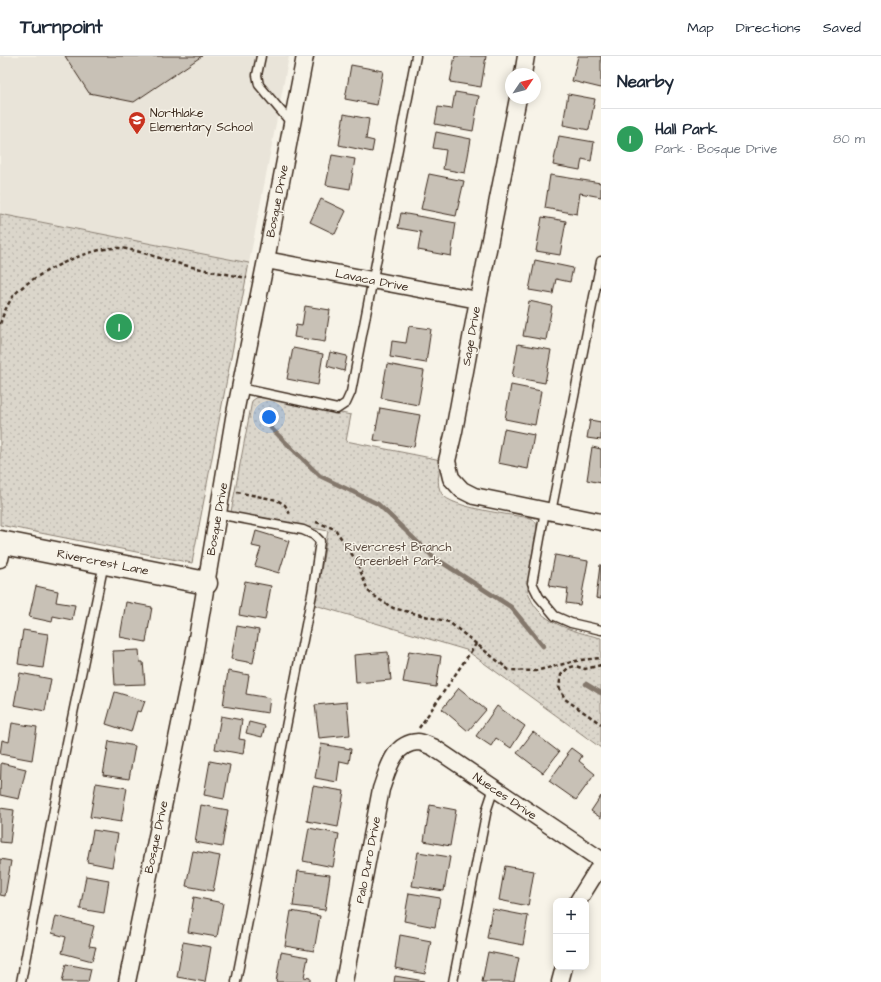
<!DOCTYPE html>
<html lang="en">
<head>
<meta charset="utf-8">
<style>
  :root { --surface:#fff; --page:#f6f6f7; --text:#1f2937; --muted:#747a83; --line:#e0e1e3; --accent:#c8321e }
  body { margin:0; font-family:"Architects Daughter",sans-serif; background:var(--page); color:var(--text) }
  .controls { position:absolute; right:12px; bottom:12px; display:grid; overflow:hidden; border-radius:8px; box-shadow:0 2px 10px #0003 }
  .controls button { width:36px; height:36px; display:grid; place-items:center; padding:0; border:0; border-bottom:1px solid var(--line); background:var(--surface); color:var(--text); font:20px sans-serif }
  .compass { position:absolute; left:505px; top:12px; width:36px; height:36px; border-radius:50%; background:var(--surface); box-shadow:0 2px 10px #0003; rotate:55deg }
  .you { position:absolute; left:269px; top:361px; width:14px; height:14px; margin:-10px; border:3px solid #fff; border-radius:50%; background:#1a73e8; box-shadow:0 0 0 6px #1a73e833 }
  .badge { display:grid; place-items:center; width:26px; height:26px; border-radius:50%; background:var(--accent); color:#fff; font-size:13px; font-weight:700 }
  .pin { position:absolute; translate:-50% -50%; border:2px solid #fff; box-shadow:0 1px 4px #0006 }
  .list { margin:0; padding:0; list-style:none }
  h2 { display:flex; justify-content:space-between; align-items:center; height:52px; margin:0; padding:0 16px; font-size:17px }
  h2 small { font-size:13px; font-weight:400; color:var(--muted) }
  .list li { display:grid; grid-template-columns:26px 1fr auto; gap:12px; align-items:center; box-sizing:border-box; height:60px; padding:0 16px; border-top:1px solid var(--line) }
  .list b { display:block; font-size:15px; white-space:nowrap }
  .list p { margin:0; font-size:13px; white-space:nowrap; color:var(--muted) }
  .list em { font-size:13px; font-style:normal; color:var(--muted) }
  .map { position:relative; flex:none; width:601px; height:926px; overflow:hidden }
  header { display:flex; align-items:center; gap:24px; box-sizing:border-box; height:56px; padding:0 20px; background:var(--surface); border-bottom:1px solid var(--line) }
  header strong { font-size:19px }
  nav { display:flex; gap:22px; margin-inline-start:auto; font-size:14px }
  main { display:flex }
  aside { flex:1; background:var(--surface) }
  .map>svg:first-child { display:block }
  .built { fill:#e9e4d9 }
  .park { fill:url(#park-dots); stroke:#8b8074 }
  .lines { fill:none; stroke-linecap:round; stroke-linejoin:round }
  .stream { stroke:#84786c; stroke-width:4.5 }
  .building { fill:#c8c1b6; stroke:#3b2a1e }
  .lane-casing { stroke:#3b2a1e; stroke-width:11 }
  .street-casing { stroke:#3b2a1e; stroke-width:19 }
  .secondary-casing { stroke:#3b2a1e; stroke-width:25 }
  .path { stroke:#3b2a1e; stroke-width:2.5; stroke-dasharray:4 3; stroke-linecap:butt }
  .lane { stroke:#f7f3e8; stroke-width:8 }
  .street { stroke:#f7f3e8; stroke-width:16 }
  .secondary { stroke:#f7f3e8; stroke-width:22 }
  .labels { text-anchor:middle; stroke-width:3; stroke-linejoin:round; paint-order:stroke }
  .poi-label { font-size:12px; fill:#3b2a1e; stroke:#f7f3e8; text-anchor:start }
  .street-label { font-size:12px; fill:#3b2a1e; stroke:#f7f3e8 }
  .park-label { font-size:12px; fill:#5b4c41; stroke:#f7f3e8 }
</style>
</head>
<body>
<header>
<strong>Turnpoint</strong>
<nav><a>Map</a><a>Directions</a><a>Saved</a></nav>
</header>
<main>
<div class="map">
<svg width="601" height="926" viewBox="0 0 601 926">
  <defs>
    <pattern id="park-dots" width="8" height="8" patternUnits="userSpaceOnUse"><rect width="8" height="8" fill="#dbd6cb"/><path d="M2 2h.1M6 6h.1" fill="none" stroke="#bdb8ae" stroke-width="1.8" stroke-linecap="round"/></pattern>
  </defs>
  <rect width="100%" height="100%" fill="#f7f3e8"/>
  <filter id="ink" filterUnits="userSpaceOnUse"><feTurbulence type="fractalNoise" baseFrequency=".025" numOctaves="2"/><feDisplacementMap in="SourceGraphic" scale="8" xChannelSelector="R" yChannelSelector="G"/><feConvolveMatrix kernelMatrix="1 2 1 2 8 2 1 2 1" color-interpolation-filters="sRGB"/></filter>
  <g filter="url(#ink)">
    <!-- built -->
    <path class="built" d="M0,0H289L249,207L0,158Z"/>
    <!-- park -->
    <path class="park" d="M0,158L249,207L192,507L0,469Z
      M260,341L351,359L346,385L441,404C440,415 435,428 442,438C451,452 513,459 531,462C536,465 537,468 537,474C535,484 526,528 528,535C536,567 573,575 601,582V692L466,594L315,549L328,475L231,456L252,345L256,342Z"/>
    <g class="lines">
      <!-- stream -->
      <path class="stream" d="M271,372L320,420L378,448L432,500L511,551L543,590
        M586,628L601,637"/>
    </g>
    <!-- building -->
    <path class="building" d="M65,0H202L134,46L89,37Z
      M455,0H486L481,31L450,26Z
      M578,0H601V32L572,25Z
      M351,9L383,15L377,49L345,43Z
      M455,36L479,40L473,75L435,68L438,51L452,53Z
      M568,38L595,43L589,74L563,69Z
      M344,58L369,63L366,83L374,85L372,96L339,89Z
      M436,76L471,83L465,117L443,113L446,94L433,92Z
      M559,80L594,86L591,105L582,103L580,114L553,109Z
      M332,99L355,103L350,133L326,129Z
      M429,118L464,125L456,160L421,153Z
      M550,119L601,127V141L580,137L577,158L545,152Z
      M321,143L346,155L335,178L310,166Z
      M401,157L456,167L451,200L418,194L421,176L398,172Z
      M542,161L566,165L560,199L536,195Z
      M535,204L573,212L570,226L556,223L553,238L529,234Z
      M529,245L552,250L546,284L523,280Z
      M305,250L330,254L325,286L294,281L296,269L302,270Z
      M409,270L431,273L426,307L390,301L392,285L406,287Z
      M518,288L551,294L545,327L512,321Z
      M293,292L323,298L318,329L287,323Z
      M330,296L347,300L344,315L327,310Z
      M387,308L424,315L418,349L381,342Z
      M511,329L541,335L535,369L505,363Z
      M380,352L420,359L414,391L374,384Z
      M590,364L601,366V384L587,382Z
      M504,373L534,379L528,413L498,407Z
      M592,391L601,393V427L587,424Z
      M256,475L289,485L279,517L255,510L261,492L252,490Z
      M555,499L588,505L580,549L566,547L568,533L549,530Z
      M600,509H601V543L596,542Z
      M245,525L271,530L265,564L239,559Z
      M36,530L58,535L56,546L75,549L72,564L53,560L52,566L29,561Z
      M126,546L152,551L146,586L120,581Z
      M237,570L259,574L253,607L231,603Z
      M23,574L48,578L43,612L18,608Z
      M139,594L140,606H143L145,628L115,629L113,595Z
      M409,595L441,600L436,631L403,626Z
      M388,596L391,624L356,627L354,599Z
      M228,615L249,619L246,638L270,642L268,657L223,650Z
      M20,617L51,623L45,655L14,649Z
      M459,632L486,654L468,675L442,653Z
      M115,636L145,645L141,656L137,655L131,676L106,668Z
      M347,646L350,679L319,682L315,649Z
      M497,650L525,670L511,692L496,682L491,690L476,680Z
      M221,660L242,664L239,683L245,684L243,698L215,693Z
      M249,666L265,670L262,681L246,677Z
      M12,667L37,671L32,704L0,698L2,684L9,686Z
      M533,676L559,696L543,717L517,697Z
      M109,685L135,690L129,723L103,719Z
      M321,688L351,693L349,707L340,705L337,726L315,722Z
      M571,692L582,700L579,705L595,718L576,744L549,725L568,699L566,698Z
      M210,705L230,709L224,743L204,739Z
      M1,707L26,713L19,743L0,739Z
      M96,727L127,732L121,766L90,761Z
      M313,730L344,735L338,771L307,765Z
      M601,740V762L591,755Z
      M201,749L228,754L222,791L195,786Z
      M430,749L456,754L450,790L424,785Z
      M0,752L14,754L10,787L0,786Z
      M309,772L339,778L333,811L303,805Z
      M93,774L118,778L112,811L87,806Z
      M193,795L220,800L213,835L186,830Z
      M418,796L450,801L444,835L412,830Z
      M0,803L11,805L5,840L0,839Z
      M505,810L534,815L528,850L499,844Z
      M298,815L330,819L325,854L293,850Z
      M86,820L109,824L104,857L80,853Z
      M409,837L440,842L435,871L404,865Z
      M194,841L223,847L217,881L188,876Z
      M492,853L528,860L523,889L487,882Z
      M291,855L320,860L314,895L285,890Z
      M56,860L94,870L89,890L96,891L92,905L62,897L66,881L52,877Z
      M400,879L431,885L425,918L395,912Z
      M183,886L211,891L205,926L177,921Z
      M281,896L308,901L304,921L310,922V926H276Z
      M488,896L519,902L514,926H482Z
      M66,908L91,913L88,926H62Z
      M395,920L424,925V926H394Z"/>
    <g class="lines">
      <defs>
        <path id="lane" d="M261,0L257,19L259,29L292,68
          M240,332L337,353L346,347L351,336L416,0
          M545,455L532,527L539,541L555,560L571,567L601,574
          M551,456L601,205
          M217,458L303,474L314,479L320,485L313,533L236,926
          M21,926L64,701L104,507
          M453,926L487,753L494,732"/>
        <path id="street" d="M523,18L526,0
          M518,42L478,244L454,375L447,405L451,422L462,434L474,440L601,466
          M266,204L478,244
          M0,503L4,486
          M578,845L601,808
          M127,926L194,600L234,362L266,204L305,0
          M344,926L381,733C388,714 393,687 418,686C423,686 429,690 433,691L601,804
          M560,926L564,911"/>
        <path id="secondary" d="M0,486L206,527"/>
      </defs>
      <!-- lane casing -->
      <use href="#lane" class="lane-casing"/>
      <!-- street casing -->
      <use href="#street" class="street-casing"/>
      <!-- secondary casing -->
      <use href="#secondary" class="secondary-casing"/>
      <!-- path -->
      <path class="path" d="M0,268C4,256 8,246 17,236C35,217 93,190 119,192C138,194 155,201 173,206C197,213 222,217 247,222
        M237,436L277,444L285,449L291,460
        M316,466L335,473L357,506L368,535L380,544L393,552L449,566L509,614L535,615L580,604L601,602
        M601,609L585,613L575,610L568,612L561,619L559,631L565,643L601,668
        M419,672L476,588"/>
      <!-- lane -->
      <use href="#lane" class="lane"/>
      <!-- street -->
      <use href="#street" class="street"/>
      <!-- secondary -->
      <use href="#secondary" class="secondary"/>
    </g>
  </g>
  <!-- icons -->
  <defs>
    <symbol id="school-pin" viewBox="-11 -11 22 30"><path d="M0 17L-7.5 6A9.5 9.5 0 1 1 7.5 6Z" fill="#c8321e" stroke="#f7f3e8"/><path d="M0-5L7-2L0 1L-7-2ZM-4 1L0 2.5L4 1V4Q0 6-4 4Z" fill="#fff"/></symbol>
  </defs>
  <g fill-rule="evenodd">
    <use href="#school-pin" x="127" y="54" width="20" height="27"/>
  </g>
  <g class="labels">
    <!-- poi labels -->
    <g class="poi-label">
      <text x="150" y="61">Northlake<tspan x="150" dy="14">Elementary School</tspan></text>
    </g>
    <!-- street labels -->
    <g class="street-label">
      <text transform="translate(277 145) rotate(-79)" y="4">Bosque Drive</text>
      <text transform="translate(372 224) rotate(11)" y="4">Lavaca Drive</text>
      <text transform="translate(471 280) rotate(-80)" y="4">Sage Drive</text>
      <text transform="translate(217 463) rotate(-80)" y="4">Bosque Drive</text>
      <text transform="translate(103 506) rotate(11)" y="4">Rivercrest Lane</text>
      <text transform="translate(505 740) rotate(34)" y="4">Nueces Drive</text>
      <text transform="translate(156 781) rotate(-78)" y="4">Bosque Drive</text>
      <text transform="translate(368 804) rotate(-79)" y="4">Palo Duro Drive</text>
    </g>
    <!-- park labels -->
    <g class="park-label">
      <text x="398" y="495">Rivercrest Branch<tspan x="398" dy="14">Greenbelt Park</tspan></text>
    </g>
  </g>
</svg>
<div class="controls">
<button>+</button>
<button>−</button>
</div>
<svg class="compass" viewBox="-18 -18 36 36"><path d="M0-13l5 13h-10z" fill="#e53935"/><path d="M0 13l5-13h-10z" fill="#747a83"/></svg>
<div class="you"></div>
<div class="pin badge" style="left:119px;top:271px;background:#2e9e5b">1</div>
</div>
<aside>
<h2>Nearby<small></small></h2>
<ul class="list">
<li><span class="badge" style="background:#2e9e5b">1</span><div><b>Hall Park</b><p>Park · Bosque Drive</p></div><em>80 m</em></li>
</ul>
</aside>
</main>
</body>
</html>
